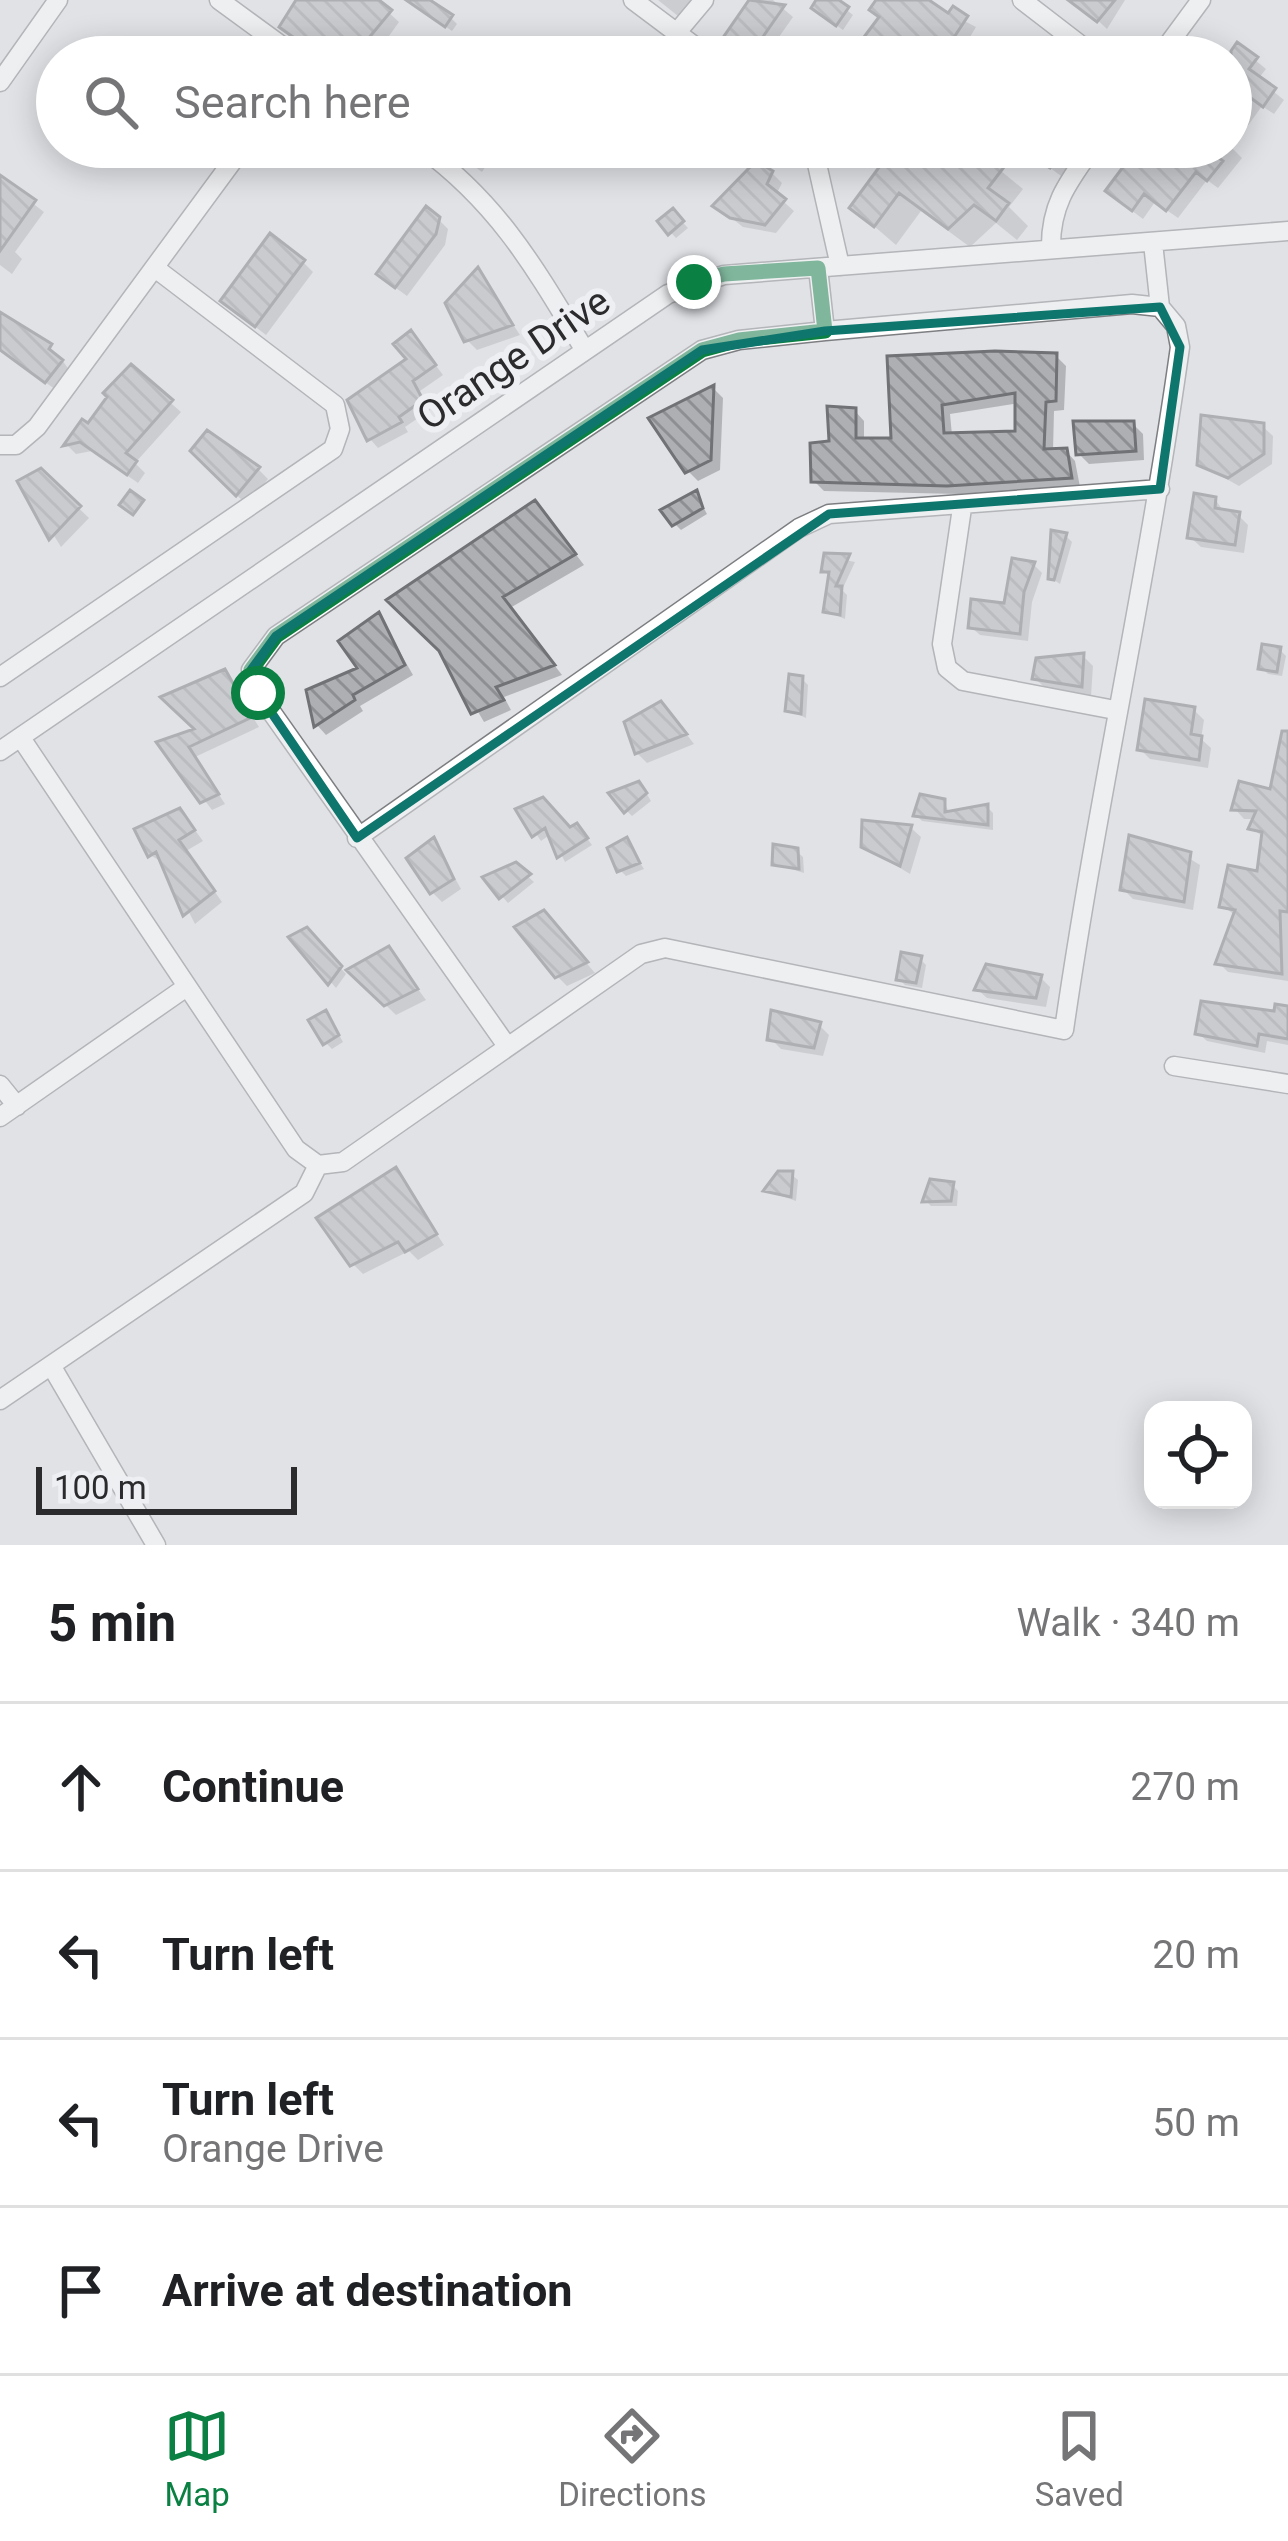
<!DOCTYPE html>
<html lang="en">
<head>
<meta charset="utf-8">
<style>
  :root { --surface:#fff; --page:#f6f6f6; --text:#202124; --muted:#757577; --line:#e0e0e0; --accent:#0b8043 }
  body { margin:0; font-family:Roboto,sans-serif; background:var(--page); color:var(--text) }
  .controls { position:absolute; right:36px; bottom:36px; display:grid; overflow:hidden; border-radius:24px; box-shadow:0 6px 30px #0003 }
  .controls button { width:108px; height:108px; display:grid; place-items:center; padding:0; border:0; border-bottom:3px solid var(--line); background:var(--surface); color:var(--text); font:60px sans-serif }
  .scale { position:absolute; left:36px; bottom:30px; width:261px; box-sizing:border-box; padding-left:12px; border:6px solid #2b2b2d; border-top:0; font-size:33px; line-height:42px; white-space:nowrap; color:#2b2b2d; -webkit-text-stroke:9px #eeeff3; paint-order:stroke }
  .stop { position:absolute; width:36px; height:36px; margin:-27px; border:9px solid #0b8043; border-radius:50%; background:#fff }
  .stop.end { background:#0b8043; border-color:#fff; box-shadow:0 3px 12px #0008 }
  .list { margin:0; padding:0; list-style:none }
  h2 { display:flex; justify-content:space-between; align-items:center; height:156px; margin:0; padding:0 48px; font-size:51px }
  h2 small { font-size:39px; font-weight:400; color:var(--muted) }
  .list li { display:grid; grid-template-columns:78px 1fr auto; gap:36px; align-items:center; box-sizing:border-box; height:168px; padding:0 48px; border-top:3px solid var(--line) }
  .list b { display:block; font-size:45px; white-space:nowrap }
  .list p { margin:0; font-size:39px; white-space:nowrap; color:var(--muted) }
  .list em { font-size:39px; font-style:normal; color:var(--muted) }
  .icon { flex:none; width:66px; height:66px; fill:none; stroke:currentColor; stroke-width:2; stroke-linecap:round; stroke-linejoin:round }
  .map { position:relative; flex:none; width:1288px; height:1545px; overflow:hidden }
  .search { position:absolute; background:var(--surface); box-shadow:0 6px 30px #0003; left:36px; right:36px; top:36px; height:132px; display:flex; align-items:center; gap:30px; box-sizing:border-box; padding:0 42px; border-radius:66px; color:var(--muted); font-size:45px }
  .sheet { height:828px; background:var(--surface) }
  nav { display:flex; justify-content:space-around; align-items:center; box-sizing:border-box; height:168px; border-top:3px solid var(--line); background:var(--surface); font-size:33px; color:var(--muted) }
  nav a { display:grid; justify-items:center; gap:6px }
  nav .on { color:var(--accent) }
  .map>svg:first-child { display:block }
  .shadow { fill:#0003; fill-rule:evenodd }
  .building { fill:url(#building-back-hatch); stroke:#717275; stroke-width:3; fill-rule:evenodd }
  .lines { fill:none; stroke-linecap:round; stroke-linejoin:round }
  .minor-casing { stroke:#7d7e81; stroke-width:21 }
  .minor { stroke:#fff; stroke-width:18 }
  .route { stroke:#0b8043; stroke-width:15 }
  .marked { fill:none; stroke:#0f766e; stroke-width:9; stroke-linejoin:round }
  .labels { text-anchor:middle; stroke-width:12; stroke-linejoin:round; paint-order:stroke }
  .street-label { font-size:39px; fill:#2b2b2d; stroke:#eeeff3 }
</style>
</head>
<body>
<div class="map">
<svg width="1288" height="1545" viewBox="0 0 1288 1545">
  <defs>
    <pattern id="building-back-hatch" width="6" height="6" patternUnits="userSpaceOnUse" patternTransform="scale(3)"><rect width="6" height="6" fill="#aeafb3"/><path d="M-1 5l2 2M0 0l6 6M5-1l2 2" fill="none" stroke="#8e8f92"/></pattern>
  </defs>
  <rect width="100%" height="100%" fill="#e0e2e6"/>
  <!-- shadow -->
  <path class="shadow" d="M299,0H375L399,22L374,57H323Z
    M419,0L451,18L457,24L452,31L422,10Z
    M658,0H697L683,20Z
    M753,0H773L793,17L765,57H726L724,41Z
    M820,0H834L853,15L843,30L820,14Z
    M879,0H924L976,27L958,57H884Z
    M1076,0H1125L1107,29Z
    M1238,46L1266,69L1258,79L1284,100L1274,114L1262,106L1232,148L1242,158L1218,188L1207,180L1178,218L1155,202L1143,219L1119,201L1142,147H1231L1230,57Z
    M437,49L451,57H430Z
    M838,49L850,57H832Z
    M448,147H498L482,172Z
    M895,147H972L1023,189L1009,207L1028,226L1017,240L996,223L970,247L921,211L896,245L853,208Z
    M1033,147H1081L1061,176L1029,152Z
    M772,173L782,183L776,195L794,211L776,233L743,227L716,206Z
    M0,178L44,212L15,252L22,259L12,274L0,265Z
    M673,212L688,228L676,238L661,222Z
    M438,219L448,229L445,245L407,296L389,283Z
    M303,262L313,272L266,335L234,310Z
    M478,271L520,335L477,350L467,340Z
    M0,315L59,356L70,371L56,390L0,349Z
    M419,343L443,375L420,391L430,410L405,427L408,432L378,448L370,439Z
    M1056,356L1066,366L1064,410L1054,411L1053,451H1066L1075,461L1080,487L959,494L824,491L814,481L855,411L864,421V441H895L890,359ZM1019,403L1021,431L952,435L950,414Z
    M131,368L181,412L135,463L145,473L138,483L92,451L76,454L67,445L83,424L89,428Z
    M714,389L723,398L720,470L698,481L688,471Z
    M1133,424L1143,434L1144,460L1089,464L1079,454Z
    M1262,426L1273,436L1272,464L1239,486L1200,464Z
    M258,469L268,479L247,504L229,489Z
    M41,472L89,518L61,547L21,482Z
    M696,494L707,514L681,530L675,524Z
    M1215,499L1224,512L1238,515L1248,525L1244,553L1201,547L1190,537Z
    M545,514L584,565L510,608L562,675L504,697L511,710L484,722L442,650Z
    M1066,536L1072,542L1060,584L1051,578Z
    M826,556L855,562L842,590L847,595L845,619L826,611L831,578L824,571Z
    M1034,565L1042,573L1032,602L1028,641L980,635L971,627L1006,607Z
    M379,616L413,675L360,706L363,711L326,735L317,725L361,669Z
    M1280,650L1286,656L1282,676L1268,674L1262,668Z
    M1083,656L1093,666L1091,696L1045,688L1035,678Z
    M225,673L259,727L195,757L225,804L212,810L161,743L200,731Z
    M802,679L808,685L806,718L789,710Z
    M1194,710L1204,720L1201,739L1211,748L1208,768L1150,759L1140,749Z
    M671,714L694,744L647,763L637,753Z
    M1288,734V981L1228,972L1219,963L1236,916L1223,906L1260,874L1264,838L1252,828L1256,819H1244L1235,809L1272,793Z
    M645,791L651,801L632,816L627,811Z
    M944,802L950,814L987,807L993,813V830L922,821L916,815Z
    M520,810L583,833L592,845L565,862L551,834L541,841Z
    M189,822L203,841L186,851L222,902L195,924L164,863L150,855Z
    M911,828L921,837L910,874L864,846Z
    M1131,839L1166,844L1200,865L1193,910L1133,899L1123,889Z
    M434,841L461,889L442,902L432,892Z
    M626,841L644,869L626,876L620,870Z
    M796,851L803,857L804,873L775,864Z
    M516,866L534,882L508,903L487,879Z
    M553,924L595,973L567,986L557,976Z
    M307,931L346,974L336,988L293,938Z
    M389,950L426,1000L396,1015L351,971Z
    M920,959L926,965L922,988L905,985L899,979Z
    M1040,977L1050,987L1046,1007L987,998L977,989Z
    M1241,1011H1288V1045L1267,1041L1265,1053L1207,1041L1198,1033Z
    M331,1020L343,1042L332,1049L326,1043Z
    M819,1025L829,1035L823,1056L781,1049L771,1039Z
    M395,1171L444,1245L418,1260L409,1251L363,1274L353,1264Z
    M791,1174L798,1180L796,1201L767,1191Z
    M952,1185L958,1191L957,1206H931L926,1201Z"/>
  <!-- building -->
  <path class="building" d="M296,0H379L392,10L353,57H321L279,27Z
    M406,0H430L453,15L445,27Z
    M749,0L785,5L749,57H722L726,45L720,42Z
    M816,0H839L849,7L836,26L811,8Z
    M876,0H929L948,13L953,6L968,16L941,57H849L879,17L869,10Z
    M1068,0H1115L1097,22Z
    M1237,42L1258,57L1249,69L1276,88L1263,107L1251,98L1231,126V51Z
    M445,147H482L471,164Z
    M894,147H977L1004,167L988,188L1009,203L996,221L974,205L948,229L899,193L874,227L849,208Z
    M1018,147H1064L1050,168Z
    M1138,147H1205L1223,161L1207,181L1196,172L1166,211L1144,194L1132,211L1105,191Z
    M756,161L773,171L767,184L786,199L765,225L730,218L712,206Z
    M0,175L36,200L0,251Z
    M426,206L440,217L436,234L395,288L376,274Z
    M673,208L684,221L668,235L657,221Z
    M270,233L305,260L255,327L220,301Z
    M478,267L513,325L464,342L445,303Z
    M0,312L52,344L49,349L63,360L45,383L0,350Z
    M411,330L436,365L413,381L423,400L399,417L402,422L367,441L347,400L406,359L393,344Z
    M995,351L1057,353L1056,401L1046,402L1044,449L1067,448L1072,478L947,486L811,482L810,443L829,441L827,406L856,408V438H891L887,356ZM1015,393V431L944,433L942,405Z
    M131,364L173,400L126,453L137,461L127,475L80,442L63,446L82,419L88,423L107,397L103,393Z
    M714,385L711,460L685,473L648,418Z
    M1201,415L1264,423V454L1228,478L1197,465Z
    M1073,421H1134L1136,451L1076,455Z
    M207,430L260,467L236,496L190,451Z
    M41,468L81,506L49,540L17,481Z
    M130,490L144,500L133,515L119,505Z
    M697,490L703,508L672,526L660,510Z
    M1194,493L1216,497L1215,508L1240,512L1235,545L1187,538Z
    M535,500L576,554L503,597L555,665L496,687L504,700L471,714L439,651L386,600Z
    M1051,530L1067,533L1054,580L1048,579Z
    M824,553L850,554L836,586H842L840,615L823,612L829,572H821Z
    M1012,558L1035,562L1024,592L1020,634L968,628L971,599L1004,603Z
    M379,612L405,665L353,695L355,700L314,727L306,690L357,668L338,641Z
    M1262,644L1281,647L1277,672L1258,669Z
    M1084,653L1082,687L1032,679L1036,658Z
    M225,669L252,717L189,747L219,794L200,803L156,742L194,729L160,697Z
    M789,674L803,676L801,714L785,711Z
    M1145,699L1195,707L1191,734L1202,736L1199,760L1137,750Z
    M661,701L687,734L635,754L624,722Z
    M1282,731H1288V912L1280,911L1282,974L1215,964L1235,910L1219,907L1228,865L1257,871L1262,832L1248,829L1256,811L1231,810L1239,781L1270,789Z
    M639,781L647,793L624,813L608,793Z
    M920,794L945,799V812L988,804V825L913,816Z
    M543,797L570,827L577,823L588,838L557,858L545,828L532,837L515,809Z
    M180,808L195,830L179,840L215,891L183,916L156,852L148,857L134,829Z
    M862,820L912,825L900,866L861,847Z
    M1129,835L1191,852L1184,902L1120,890Z
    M434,837L454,879L430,894L406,858Z
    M627,837L640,863L617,872L607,848Z
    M773,844L798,848L799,869L772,865Z
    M516,862L531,874L499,899L482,877Z
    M544,910L588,962L555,978L514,927Z
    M307,927L342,966L328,985L288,937Z
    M389,946L418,989L384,1006L346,970Z
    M901,952L922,956L916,983L896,980Z
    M986,964L1042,975L1036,998L974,990Z
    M1201,1001L1274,1011L1275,1004L1288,1006V1039L1259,1034L1257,1046L1195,1034Z
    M326,1010L339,1035L323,1045L308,1020Z
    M771,1010L821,1022L814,1048L767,1040Z
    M396,1167L437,1234L405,1252L398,1242L350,1266L316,1218Z
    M778,1171H793L791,1197L763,1191Z
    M930,1179L954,1182L951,1201L922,1202Z"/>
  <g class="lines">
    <defs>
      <path id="minor" d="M219,0L297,57
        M633,0L709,57
        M1022,0L1096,57
        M678,31L704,0
        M1159,57L1201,0
        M0,82L58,0
        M421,147C499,204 535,268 584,349
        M807,147L817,164L840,266
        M1153,243L1160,307
        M1051,249C1050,205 1068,182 1093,147
        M818,268L825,331
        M0,445H16L37,427L243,147
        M962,508L942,644L947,668L963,681L1115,710
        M0,677L333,449L340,429L335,405L155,268
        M21,738L296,1149L318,1165L343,1162L641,954L665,948L1064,1030C1097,801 1148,576 1180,347L1176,326L1160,307L1132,304L825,331L739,340L702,350L276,636L251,670L258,693L507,1046
        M0,751L668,294L724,275L1288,231
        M357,838L799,528L829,514L1160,489
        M1174,1066L1288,1084
        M0,1085L17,1106
        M0,1117L185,988
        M52,1367L156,1545
        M0,1400L304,1193L318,1165"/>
    </defs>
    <!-- minor casing -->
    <use href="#minor" class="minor-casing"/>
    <!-- minor -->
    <use href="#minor" class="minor"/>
  </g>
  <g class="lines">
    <!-- route -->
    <path class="route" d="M258,693L251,670L276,636L702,350L739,340L825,331L818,268L724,274L694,282"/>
  </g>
  <!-- marked area -->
  <path d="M0 0H1288V1545H0ZM1160,307L1180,347L1160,489L829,514L357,838L258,693L251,670L276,636L702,350L825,331Z" fill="#e0e2e6" fill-opacity=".55" fill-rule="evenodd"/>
  <path class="marked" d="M1160,307L1180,347L1160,489L829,514L357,838L258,693L251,670L276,636L702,350L825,331Z"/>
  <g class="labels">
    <!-- street labels -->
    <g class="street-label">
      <text transform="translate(513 358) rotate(-34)" y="14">Orange Drive</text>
    </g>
  </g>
</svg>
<div class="controls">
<button><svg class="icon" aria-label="locate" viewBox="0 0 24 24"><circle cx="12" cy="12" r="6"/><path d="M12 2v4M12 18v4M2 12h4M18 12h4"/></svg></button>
</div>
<div class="scale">100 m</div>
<div class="stop" style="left:258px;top:693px"></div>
<div class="stop end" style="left:694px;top:282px"></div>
<div class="search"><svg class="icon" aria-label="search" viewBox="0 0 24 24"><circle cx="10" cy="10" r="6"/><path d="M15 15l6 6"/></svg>Search here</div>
</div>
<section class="sheet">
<h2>5 min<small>Walk · 340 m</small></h2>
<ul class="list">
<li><svg class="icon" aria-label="ahead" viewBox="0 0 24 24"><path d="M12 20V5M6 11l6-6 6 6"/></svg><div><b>Continue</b></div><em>270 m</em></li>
<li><svg class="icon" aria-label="left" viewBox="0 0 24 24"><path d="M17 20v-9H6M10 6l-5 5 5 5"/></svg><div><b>Turn left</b></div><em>20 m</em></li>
<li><svg class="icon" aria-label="left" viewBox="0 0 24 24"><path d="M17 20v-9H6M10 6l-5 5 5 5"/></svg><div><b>Turn left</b><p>Orange Drive</p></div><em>50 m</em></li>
<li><svg class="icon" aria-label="arrive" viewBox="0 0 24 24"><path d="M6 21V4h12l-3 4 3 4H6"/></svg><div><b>Arrive at destination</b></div></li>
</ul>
</section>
<nav>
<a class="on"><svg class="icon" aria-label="map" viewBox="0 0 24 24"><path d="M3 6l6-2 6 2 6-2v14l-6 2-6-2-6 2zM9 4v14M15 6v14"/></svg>Map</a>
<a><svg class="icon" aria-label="directions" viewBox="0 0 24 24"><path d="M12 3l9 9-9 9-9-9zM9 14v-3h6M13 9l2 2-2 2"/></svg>Directions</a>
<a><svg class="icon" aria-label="saved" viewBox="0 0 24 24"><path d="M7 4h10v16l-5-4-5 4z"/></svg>Saved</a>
</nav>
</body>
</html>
